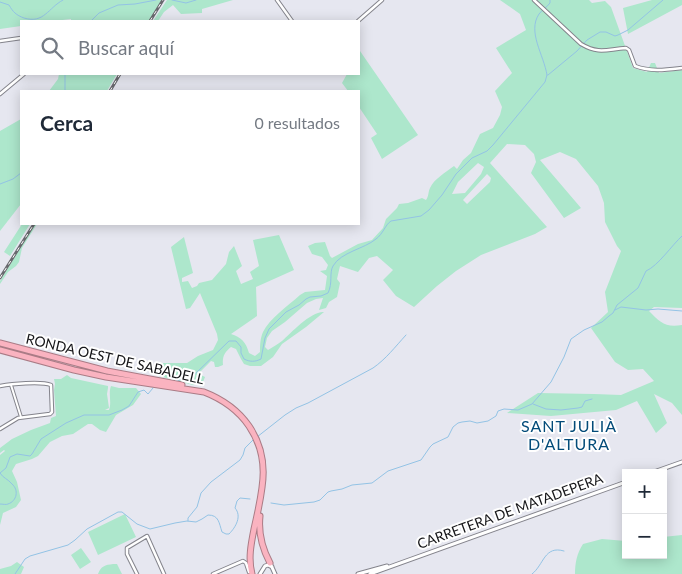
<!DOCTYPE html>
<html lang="es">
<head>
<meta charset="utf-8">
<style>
  :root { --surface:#fff; --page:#f2f2f3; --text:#1f2937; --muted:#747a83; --line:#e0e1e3 }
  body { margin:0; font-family:Lato,sans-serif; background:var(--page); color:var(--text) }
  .controls { position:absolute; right:15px; bottom:15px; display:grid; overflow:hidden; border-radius:0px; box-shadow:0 2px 12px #0003 }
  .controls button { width:45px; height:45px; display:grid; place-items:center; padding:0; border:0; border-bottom:1px solid var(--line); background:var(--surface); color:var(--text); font:25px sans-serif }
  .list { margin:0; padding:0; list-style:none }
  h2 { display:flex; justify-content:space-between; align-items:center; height:65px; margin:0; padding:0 20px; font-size:21px }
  h2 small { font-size:16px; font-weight:400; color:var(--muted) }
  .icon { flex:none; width:28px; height:28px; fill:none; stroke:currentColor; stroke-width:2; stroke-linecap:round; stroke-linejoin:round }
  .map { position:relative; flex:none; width:682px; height:574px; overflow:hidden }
  .search { position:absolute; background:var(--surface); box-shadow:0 2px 12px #0003; left:20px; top:20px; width:340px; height:55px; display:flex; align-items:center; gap:12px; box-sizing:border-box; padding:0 18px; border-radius:0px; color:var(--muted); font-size:19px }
  .panel { position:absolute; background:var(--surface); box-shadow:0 2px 12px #0003; left:20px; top:90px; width:340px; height:135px; border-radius:0px }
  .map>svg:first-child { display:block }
  .green { fill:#ade7cc; fill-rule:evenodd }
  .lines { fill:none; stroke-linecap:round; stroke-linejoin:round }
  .stream { stroke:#93c3e5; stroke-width:1 }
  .pedestrian-casing { stroke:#84848c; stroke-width:4 }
  .minor-casing { stroke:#84848c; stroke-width:4.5 }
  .tertiary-casing { stroke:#84848c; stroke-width:5 }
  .motorway-casing { stroke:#aa7c86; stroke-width:7 }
  .pedestrian { stroke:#fff; stroke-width:2 }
  .minor { stroke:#fff; stroke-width:2.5 }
  .tertiary { stroke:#fff; stroke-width:3 }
  .motorway { stroke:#fab3c0; stroke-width:5 }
  .rail-casing { stroke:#68696e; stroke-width:3 }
  .rail { stroke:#fff; stroke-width:1; stroke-dasharray:4; stroke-linecap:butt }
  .labels { text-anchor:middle; stroke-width:4; stroke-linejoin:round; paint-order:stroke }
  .street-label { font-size:14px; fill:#161619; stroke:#fff }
  .quarter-label { font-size:16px; letter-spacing:1px; fill:#034b79; stroke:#fff }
</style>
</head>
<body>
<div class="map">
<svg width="682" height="574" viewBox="0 0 682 574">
  <rect width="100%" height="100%" fill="#e6e7f0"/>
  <!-- green -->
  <path class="green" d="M0,0H162L149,21H71V19L54,21H21V26L0,29Z
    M167,0H233L202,9V13L181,14L173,5L164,12L158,21H153Z
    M500,0H589L592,3L605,1L611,7L633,68L647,72L651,63H655L659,73L682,70V308L654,307L649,311C660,322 665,328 682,325V415L672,403L654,394L667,423L656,433L637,401L616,410L551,416L507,413L538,393L594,394L621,395L654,381L643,369L628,370L615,362L591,328L608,312L605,292L621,251L617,246L605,222L604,203L598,186L576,159L560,152L540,160L581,208L564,218L531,173L536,162L534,154L525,145L507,144L490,163L547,227L535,234L481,255L456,271L437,286L414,307L396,296L383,280L393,270L377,256L369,258L358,272L340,266L337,279L340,283L337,297L329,302L326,308L319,310L323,298L316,299L307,303L285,322L272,331L267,338L265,347L268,350C273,347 278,344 282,341C291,333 311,311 324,312L306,327L282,344L273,357L261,366H250L244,364L241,359L236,349L231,347C225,352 222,356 223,365L218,367H215L214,362L211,361L196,376L201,375L205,377L203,382L193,385L159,376V373L160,363H187L198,356L213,350L218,340L217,334L200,293L190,308L186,309L171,247L184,237L193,273L182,278V282L188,281L192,288L197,286L199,283L212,280L226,264L229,252L234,246L242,266L236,271L241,284L253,279L250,272L259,266L253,240L279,235L294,270L256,287L257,316L231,334C241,337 246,342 249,353L255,356L260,352C260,346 260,339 263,332C269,319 288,306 300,295L305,292L325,290L327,276L320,271L326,270L328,265L322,257L312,254L308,246L315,243L325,242L330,256L332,258L358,244L372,240L383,228L386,219L397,208L399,204L408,203L422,198L426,200C429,196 428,192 430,188C434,179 446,172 454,166L457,169L463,160L471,153L480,134L493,128L500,115L502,107L495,91L512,73L496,48L526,30L520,14ZM478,163L484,167L481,174L465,193L452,194L458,182ZM487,174L491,178L490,182L467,204L463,200Z
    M652,0H682V5L628,34L623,8Z
    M360,51L418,135L382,159L371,138L377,134L359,107V91H348L342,83L347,74H359Z
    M59,74H117L107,91H49L58,79Z
    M21,119V204L0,231V131Z
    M22,224H30L10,256L4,252Z
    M35,224H37L22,248L19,262L16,266L8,272L0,284V281Z
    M67,375L71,378L108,386V388L107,394L109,408L105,410H109C112,402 108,394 111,386L119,388H136L141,394L133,405L116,415L106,432L100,430L92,424H88L73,434L62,436L50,442L38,456L32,459L16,464L12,471L17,482L21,500L16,507L3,513L0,525V455L5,451L4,450L0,453V448L12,439L31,430L50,423L51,418L56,416L54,390L55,384L54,379H61Z
    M125,514L136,537L98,555L88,532Z
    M682,535V574H575C575,563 577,553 583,544L602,539L626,541V555H663V537Z
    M81,548L91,562L80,569L71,555Z
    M17,562L24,567L21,574H0V569L11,566Z
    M113,564H117L122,574H98C101,566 105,565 113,564Z"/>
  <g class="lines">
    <!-- stream -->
    <path class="stream" d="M172,0L186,3L196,0
      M0,2L9,5C13,12 16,15 24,18C44,24 48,8 63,0
      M91,21L99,13L118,5L135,4L156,0
      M547,75C544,55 527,32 539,14C542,10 547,7 550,3V0
      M548,75L577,51L587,40L600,32H606L615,36L618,35L628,30L663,0
      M65,91V74
      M0,184L13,179L21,173
      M615,310L621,307L646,310L658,309L682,311
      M176,381L193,376L229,341H236L241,347V353L244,359C250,362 255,362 261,359L265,338L269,329L286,312L299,305L306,299L310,297L321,296L328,293C333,283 329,273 333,266C341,252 364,249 376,239C383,234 385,225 391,221L421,216L429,210L442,195L456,174L472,158L487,151L493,145L545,82L547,75
      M533,404L546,409L561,410L578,408L582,407L585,401L592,399
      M257,437L285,415L296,408L308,403L373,368C386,359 395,347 406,335
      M271,503L284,505L314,502L320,500L328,492L331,491L342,489L352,485L372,483L388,471L421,460L430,447L433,444L448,437L453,427L458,423L462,422L470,421L477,423L488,421L496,416L498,411L504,409L518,410L532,404L551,382L564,357L571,339L584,330L602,322L609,316L613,313L617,305L638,288L646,271C658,266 672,245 682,236
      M0,504C3,504 6,505 8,504C17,501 19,490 12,484C8,479 3,478 0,473L6,468L10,457L17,454L30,456L32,454L41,439L66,423L84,415H109L122,410L129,406L138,392L144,390L148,394L153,388
      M188,521V518L197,507L201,493L211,482L240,460L243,455L245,448L254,439
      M15,574L25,559L30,556L68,545L75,540L87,529L118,512H122L137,524L150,529L175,523L187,521L196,522L202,519L208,515C219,515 219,523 222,532L226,534H229C236,527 242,516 235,508L237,501L240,498L250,499
      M532,574C544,565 544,545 564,551"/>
    <defs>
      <path id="pedestrian" d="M11,385L21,417"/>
      <path id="minor" d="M277,0L292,21
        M534,0L581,44C600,55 607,49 626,48L629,50L635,66C651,72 665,70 682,68
        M358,21L382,0
        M0,41L21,38
        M0,94L24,74
        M0,386C11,384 41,381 51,385L52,412L50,414L18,418L0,429
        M137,574L127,554V548L147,536L164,574
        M213,574L243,561L246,563L249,572"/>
      <path id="tertiary" d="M651,473L682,462
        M271,565L275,574
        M260,574L265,566L268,565L272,567
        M358,574L387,566
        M370,574L626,482"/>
      <path id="motorway" d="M0,343L107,371L182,385
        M0,350L74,370L106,377L204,392C222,399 238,410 249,426C272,460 262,492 254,529C251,544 248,559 252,574
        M260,516C258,534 262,548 270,563"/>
    </defs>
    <!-- pedestrian casing -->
    <use href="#pedestrian" class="pedestrian-casing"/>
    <!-- minor casing -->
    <use href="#minor" class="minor-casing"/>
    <!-- tertiary casing -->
    <use href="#tertiary" class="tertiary-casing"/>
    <!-- motorway casing -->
    <use href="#motorway" class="motorway-casing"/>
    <!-- pedestrian -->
    <use href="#pedestrian" class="pedestrian"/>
    <!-- minor -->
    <use href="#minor" class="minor"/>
    <!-- tertiary -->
    <use href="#tertiary" class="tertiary"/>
    <!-- motorway -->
    <use href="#motorway" class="motorway"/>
    <defs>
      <path id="rail" d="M150,21L163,0
        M110,91L120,74
        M0,278L34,224"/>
    </defs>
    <!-- rail casing -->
    <use href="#rail" class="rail-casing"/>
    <!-- rail -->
    <use href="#rail" class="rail"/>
  </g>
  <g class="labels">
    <!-- street labels -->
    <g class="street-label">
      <text transform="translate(115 359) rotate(13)" y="5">RONDA OEST DE SABADELL</text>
      <text transform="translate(510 511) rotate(-20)" y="5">CARRETERA DE MATADEPERA</text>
    </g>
    <!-- quarter labels -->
    <g class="quarter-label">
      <text x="569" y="432">SANT JULIÀ<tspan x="569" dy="18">D'ALTURA</tspan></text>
    </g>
  </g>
</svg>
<div class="controls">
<button>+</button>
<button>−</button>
</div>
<div class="search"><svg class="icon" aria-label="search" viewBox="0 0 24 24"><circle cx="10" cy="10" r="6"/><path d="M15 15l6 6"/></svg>Buscar aquí</div>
<section class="panel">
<h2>Cerca<small>0 resultados</small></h2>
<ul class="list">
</ul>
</section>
</div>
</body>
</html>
